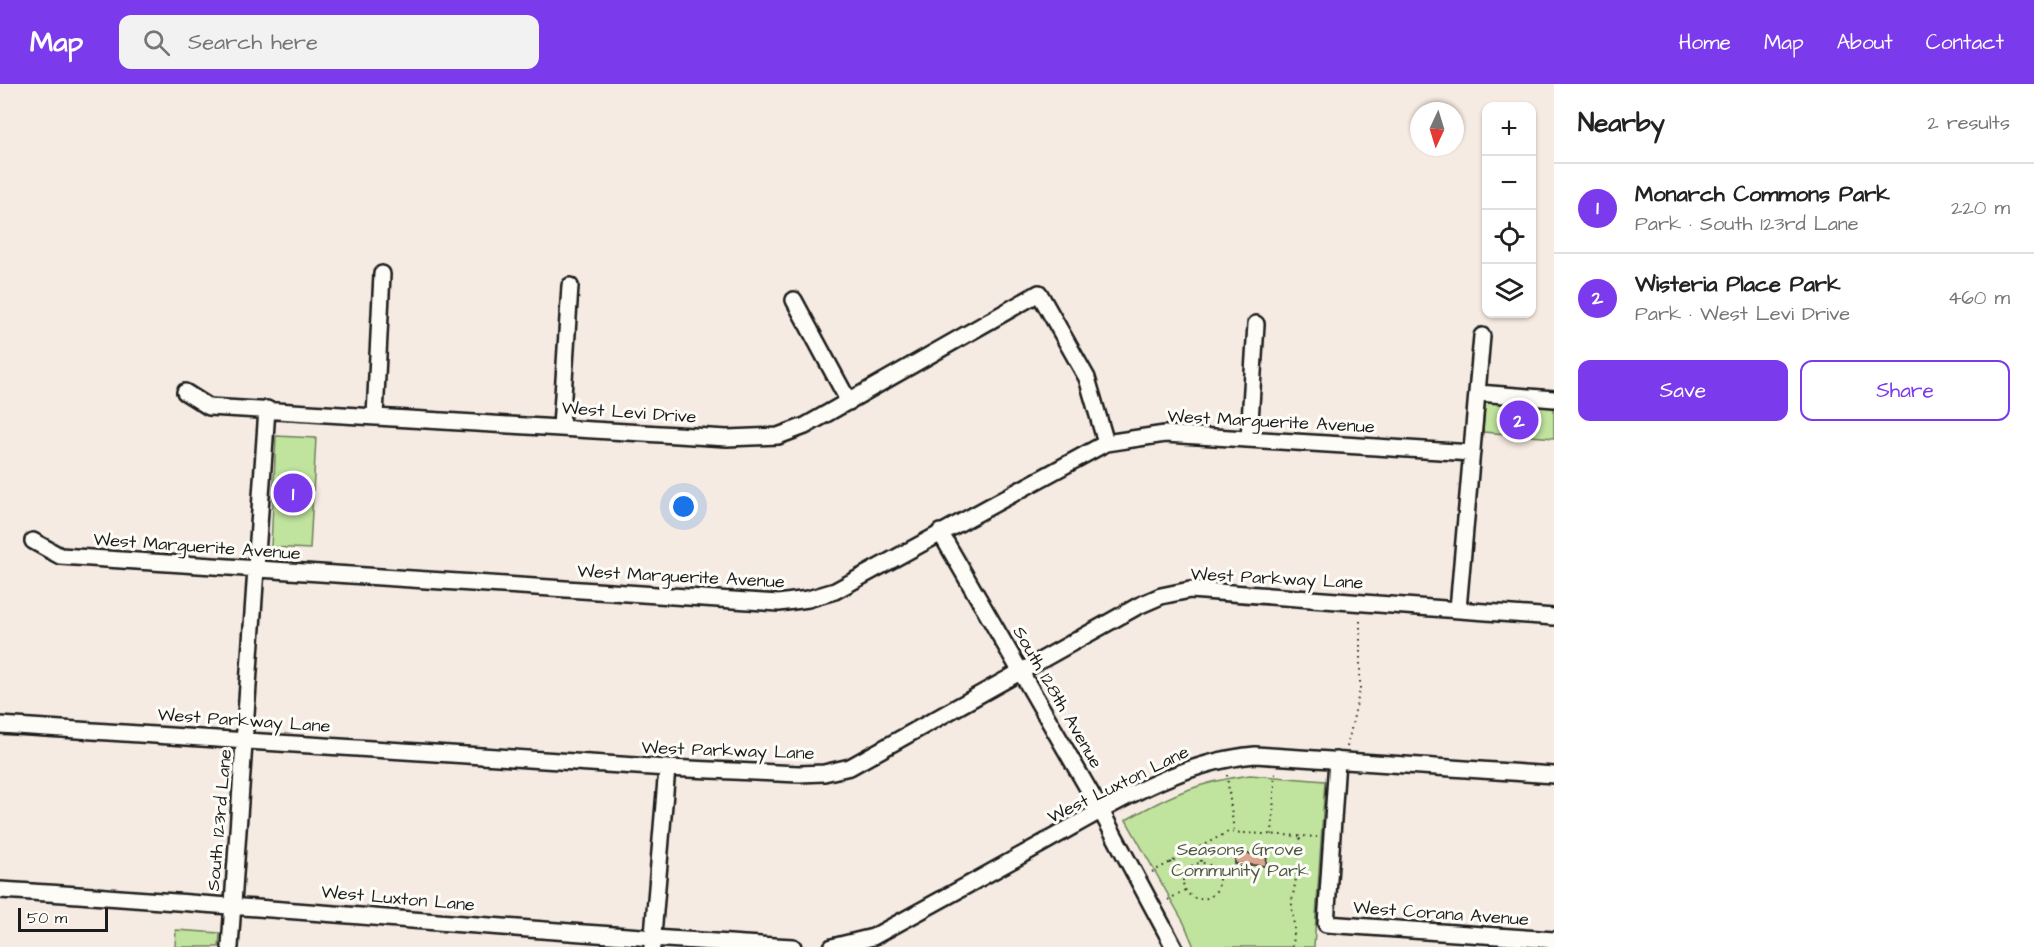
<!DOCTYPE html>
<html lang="en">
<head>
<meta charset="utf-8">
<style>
  :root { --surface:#fff; --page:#f2f2f2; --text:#222; --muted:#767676; --line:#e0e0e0; --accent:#7c3aed }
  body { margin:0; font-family:"Architects Daughter",sans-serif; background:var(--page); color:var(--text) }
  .controls { position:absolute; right:18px; top:18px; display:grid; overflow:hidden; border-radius:12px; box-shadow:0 2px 4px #0004 }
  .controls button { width:54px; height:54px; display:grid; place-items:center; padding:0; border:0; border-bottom:2px solid var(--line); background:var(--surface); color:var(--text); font:30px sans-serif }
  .compass { position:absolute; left:1410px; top:18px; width:54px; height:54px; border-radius:50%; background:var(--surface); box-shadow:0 2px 4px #0004; rotate:184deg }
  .scale { position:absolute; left:18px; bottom:15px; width:90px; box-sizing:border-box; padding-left:6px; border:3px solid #1c1c1c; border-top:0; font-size:16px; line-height:21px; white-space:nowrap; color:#1c1c1c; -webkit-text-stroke:4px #fdfcf7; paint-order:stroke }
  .you { position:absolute; left:684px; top:423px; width:21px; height:21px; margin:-15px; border:4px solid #fff; border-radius:50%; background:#1a73e8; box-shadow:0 0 0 9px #1a73e833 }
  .badge { display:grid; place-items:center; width:39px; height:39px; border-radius:50%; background:var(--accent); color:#fff; font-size:20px; font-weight:700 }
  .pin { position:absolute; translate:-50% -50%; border:3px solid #fff; box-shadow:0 2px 6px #0006 }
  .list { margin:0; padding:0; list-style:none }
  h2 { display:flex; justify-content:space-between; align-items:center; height:78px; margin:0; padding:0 24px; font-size:26px }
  h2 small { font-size:20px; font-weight:400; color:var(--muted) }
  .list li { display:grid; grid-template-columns:39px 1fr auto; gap:18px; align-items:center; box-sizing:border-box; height:90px; padding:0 24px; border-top:2px solid var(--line) }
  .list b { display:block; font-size:22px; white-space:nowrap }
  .list p { margin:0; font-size:20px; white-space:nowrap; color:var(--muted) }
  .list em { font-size:20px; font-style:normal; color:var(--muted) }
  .actions { display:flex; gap:12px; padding:18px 24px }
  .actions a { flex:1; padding:14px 0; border:2px solid var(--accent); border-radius:12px; text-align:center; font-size:21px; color:var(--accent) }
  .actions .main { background:var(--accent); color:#fff }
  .icon { flex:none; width:33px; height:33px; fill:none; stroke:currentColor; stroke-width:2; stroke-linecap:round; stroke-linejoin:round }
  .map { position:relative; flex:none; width:1554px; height:863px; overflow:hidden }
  header { display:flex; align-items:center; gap:36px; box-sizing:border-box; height:84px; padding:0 30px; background:var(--accent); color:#fff }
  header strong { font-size:28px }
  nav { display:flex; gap:33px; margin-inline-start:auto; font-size:21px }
  .search { width:420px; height:54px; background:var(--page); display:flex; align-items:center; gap:15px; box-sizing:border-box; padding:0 21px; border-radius:12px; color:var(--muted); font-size:22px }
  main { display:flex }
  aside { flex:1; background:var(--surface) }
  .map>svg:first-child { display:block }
  .green { fill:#c0e39d; stroke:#6e805c; stroke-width:1.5 }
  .building { fill:#d9a68d; stroke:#1c1c1c; stroke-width:1.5 }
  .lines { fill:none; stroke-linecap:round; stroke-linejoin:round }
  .minor-casing { stroke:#1c1c1c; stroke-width:20 }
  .path { stroke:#1c1c1c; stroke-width:2; stroke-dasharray:1.5 4.5; stroke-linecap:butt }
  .minor { stroke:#fdfcf7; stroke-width:15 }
  .labels { text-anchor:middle; stroke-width:6; stroke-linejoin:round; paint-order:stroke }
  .street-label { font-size:18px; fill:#1c1c1c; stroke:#fdfcf7 }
  .park-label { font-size:18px; fill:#4d5843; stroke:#fdfcf7 }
</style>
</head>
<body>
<header>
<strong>Map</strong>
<div class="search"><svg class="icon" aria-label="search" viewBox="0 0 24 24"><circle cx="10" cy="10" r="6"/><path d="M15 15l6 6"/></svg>Search here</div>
<nav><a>Home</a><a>Map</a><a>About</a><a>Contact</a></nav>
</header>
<main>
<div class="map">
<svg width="1554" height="863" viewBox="0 0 1554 863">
  <rect width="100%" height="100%" fill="#f6ebe2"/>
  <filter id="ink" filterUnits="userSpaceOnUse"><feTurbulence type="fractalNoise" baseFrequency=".0167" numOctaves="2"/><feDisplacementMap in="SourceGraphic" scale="12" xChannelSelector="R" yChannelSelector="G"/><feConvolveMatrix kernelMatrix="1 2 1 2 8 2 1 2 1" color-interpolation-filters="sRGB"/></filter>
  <g filter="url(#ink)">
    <!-- green -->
    <path class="green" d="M1485,317L1554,323V354L1483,348Z
      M276,352L316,354L310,465L271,463Z
      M1250,691L1325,697L1314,863H1194L1184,839L1126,736C1170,711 1198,698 1250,691Z
      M176,846L220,849L219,863H175Z"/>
    <!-- building -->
    <path class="building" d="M1235,769L1267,771L1266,782L1235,780Z"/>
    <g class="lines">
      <defs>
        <path id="minor" d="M794,216L849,318
          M185,308L209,323L727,354L778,352L805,342L1039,209L1087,294L1106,359
          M1478,309L1554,315
          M375,332L382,190
          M561,343L570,202
          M1249,354L1256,240
          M940,448L1101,727L1174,863
          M33,457L60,472L779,519L808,515L835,507L1106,359L1165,350L1472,369
          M1458,525L1482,252
          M0,641L667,684L799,690L824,689L850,683L1138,522L1161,512L1190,506L1554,533
          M1337,676L1326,840L1554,856
          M0,806C265,822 529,848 793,863
          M230,863L267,325
          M652,863L667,684
          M832,863L873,853C930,822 988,790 1045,758C1111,721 1178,678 1255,671L1554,691"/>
      </defs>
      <!-- minor casing -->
      <use href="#minor" class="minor-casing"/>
      <!-- path -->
      <path class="path" d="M1347,663L1360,605V533
        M1227,691L1234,748
        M1272,751L1275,689
        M1200,764L1201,779
        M1170,778L1185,788
        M1183 797a18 18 0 1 1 36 0a18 18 0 1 1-36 0Z
        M1152,788L1228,748L1317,753
        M1168,816L1185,806
        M1292,863C1298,843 1289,826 1293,811C1297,791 1299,774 1300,753"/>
      <!-- minor -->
      <use href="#minor" class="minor"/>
    </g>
  </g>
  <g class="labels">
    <!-- street labels -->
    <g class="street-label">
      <text transform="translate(629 328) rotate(4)" y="6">West Levi Drive</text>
      <text transform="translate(1271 337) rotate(3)" y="6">West Marguerite Avenue</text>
      <text transform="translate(197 462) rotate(4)" y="6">West Marguerite Avenue</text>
      <text transform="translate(681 492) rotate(3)" y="6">West Marguerite Avenue</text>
      <text transform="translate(1277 494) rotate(3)" y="6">West Parkway Lane</text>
      <text transform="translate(1058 613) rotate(60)" y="6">South 128th Avenue</text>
      <text transform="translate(244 636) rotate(4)" y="6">West Parkway Lane</text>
      <text transform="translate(728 666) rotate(2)" y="6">West Parkway Lane</text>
      <text transform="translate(1118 700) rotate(-26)" y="6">West Luxton Lane</text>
      <text transform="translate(219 736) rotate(-85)" y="6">South 123rd Lane</text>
      <text transform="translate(398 814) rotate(5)" y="6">West Luxton Lane</text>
      <text transform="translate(1441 829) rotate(4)" y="6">West Corana Avenue</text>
    </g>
    <!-- park labels -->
    <g class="park-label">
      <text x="1240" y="771">Seasons Grove<tspan x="1240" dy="21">Community Park</tspan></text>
    </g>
  </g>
</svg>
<div class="controls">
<button>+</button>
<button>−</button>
<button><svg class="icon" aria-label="locate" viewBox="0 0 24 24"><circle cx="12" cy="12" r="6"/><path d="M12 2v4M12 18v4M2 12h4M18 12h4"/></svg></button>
<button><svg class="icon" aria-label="layers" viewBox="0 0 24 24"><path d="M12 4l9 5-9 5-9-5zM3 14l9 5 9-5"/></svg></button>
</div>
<svg class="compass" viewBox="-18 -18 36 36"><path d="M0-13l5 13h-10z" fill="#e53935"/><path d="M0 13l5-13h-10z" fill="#767676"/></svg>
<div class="scale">50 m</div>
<div class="you"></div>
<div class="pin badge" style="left:293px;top:409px">1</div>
<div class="pin badge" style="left:1519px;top:336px">2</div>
</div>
<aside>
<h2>Nearby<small>2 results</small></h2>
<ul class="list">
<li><span class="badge">1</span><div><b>Monarch Commons Park</b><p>Park · South 123rd Lane</p></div><em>220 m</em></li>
<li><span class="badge">2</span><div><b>Wisteria Place Park</b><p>Park · West Levi Drive</p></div><em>460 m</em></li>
</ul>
<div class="actions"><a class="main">Save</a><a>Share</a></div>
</aside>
</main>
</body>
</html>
